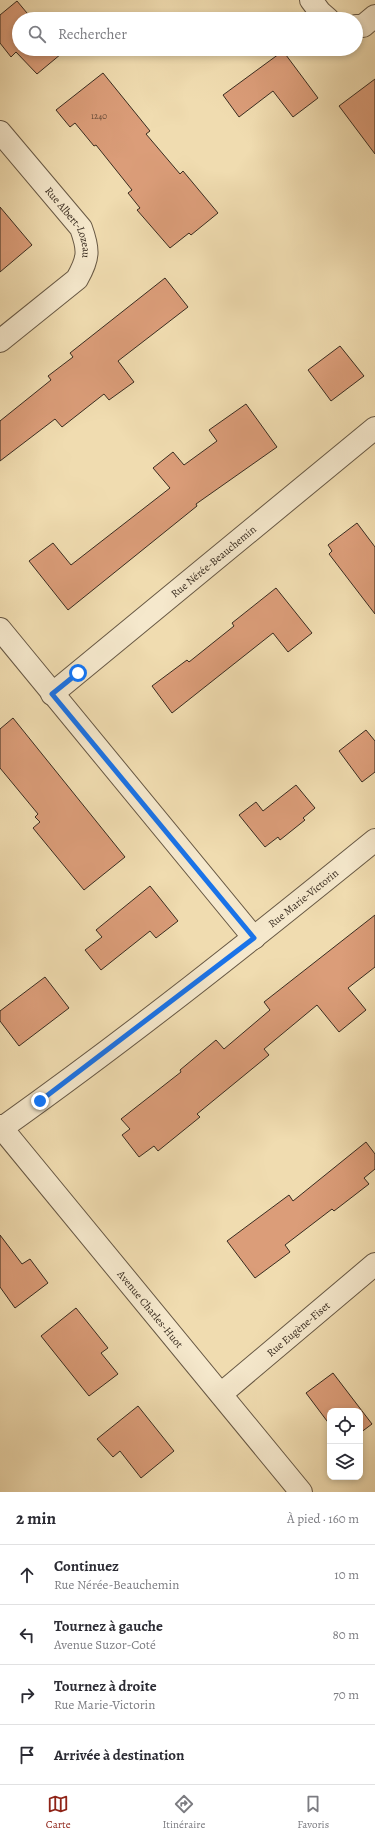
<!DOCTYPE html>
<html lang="fr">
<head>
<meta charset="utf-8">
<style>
  :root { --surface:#fff; --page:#f2f2f3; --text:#2b2b33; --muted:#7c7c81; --line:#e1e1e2; --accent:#8f2418 }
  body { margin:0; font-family:Alegreya,serif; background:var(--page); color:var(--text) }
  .controls { position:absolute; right:12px; bottom:12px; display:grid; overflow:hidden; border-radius:8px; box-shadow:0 2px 6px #0003 }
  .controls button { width:36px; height:36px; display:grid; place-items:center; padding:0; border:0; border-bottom:1px solid var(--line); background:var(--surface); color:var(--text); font:20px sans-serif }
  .stop { position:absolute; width:12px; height:12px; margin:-9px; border:3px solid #1a73e8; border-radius:50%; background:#fff }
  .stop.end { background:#1a73e8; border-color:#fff; box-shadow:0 1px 4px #0008 }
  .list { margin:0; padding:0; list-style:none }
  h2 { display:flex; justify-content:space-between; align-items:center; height:52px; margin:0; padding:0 16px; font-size:17px }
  h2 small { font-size:13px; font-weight:400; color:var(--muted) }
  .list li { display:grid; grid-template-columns:26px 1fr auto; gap:12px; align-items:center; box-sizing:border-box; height:60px; padding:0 16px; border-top:1px solid var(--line) }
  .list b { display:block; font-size:15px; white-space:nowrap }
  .list p { margin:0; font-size:13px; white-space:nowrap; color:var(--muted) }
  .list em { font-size:13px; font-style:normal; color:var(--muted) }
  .icon { flex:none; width:22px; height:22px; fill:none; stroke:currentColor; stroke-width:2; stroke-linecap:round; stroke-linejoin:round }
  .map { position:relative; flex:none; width:375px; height:1492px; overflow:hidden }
  .search { position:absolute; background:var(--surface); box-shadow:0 2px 6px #0003; left:12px; right:12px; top:12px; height:44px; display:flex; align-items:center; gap:10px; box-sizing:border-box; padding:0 14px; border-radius:22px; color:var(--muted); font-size:15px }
  .sheet { height:292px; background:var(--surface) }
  nav { display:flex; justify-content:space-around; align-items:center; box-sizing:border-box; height:56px; border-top:1px solid var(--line); background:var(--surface); font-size:11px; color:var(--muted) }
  nav a { display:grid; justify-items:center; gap:2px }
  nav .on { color:var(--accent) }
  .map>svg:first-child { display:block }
  .building { fill:#db9d79; stroke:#392c20 }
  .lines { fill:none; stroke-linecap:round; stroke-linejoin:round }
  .minor-casing { stroke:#675844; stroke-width:24 }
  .minor { stroke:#f5e8cc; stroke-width:22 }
  .route { stroke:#1a73e8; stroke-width:5 }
  .labels { text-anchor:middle; stroke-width:4; stroke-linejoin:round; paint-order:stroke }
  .number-label { font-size:9px; fill:#624836 }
  .street-label { font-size:11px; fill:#392c20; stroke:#f5e8cc }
</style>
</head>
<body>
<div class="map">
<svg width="375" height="1492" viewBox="0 0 375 1492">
  <rect width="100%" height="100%" fill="#f0dcb0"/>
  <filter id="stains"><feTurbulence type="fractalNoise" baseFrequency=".005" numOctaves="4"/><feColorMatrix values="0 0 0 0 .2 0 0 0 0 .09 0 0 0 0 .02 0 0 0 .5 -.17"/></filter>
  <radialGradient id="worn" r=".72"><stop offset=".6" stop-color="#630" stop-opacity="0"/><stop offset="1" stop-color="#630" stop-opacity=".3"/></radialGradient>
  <!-- building -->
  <path class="building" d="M17,1L32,19H19V49H57L61,54L37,74L16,52L11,57L0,43V15Z
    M283,51L318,98L293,117L273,91L239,117L223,95Z
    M103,73L150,131L146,134L180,174L183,171L218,213L191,235L189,233L170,248L137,210L140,208L128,193L132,190L96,145L94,146L75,123L70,127L56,110Z
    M375,79V154L339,106Z
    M0,207L32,245L0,272Z
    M165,278L188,307L118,361L134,382L109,400L104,394L62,427L55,419L0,461V421L51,380L48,376L73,357L70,353Z
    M340,346L364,376L331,401L308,370Z
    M246,404L277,447L196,504L197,506L68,610L29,561L53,543L71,565L170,488L153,468L173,452L184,465L217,441L209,430Z
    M357,523L375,547V614L329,554L332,551L328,545Z
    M276,588L312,633L288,652L273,633L172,713L152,686L187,660L189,662L234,626L232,623Z
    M13,718L125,857L84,890L33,828L40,822L35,817L38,814L0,768V729Z
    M366,730L375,741V772L362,782L339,751Z
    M296,785L315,808L303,818L305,820L280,840L278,837L265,847L239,815L256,802L263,811Z
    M150,886L178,921L156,938L150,931L101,970L85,950L102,937L96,930Z
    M375,915V967L348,988L366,1010L339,1032L317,1005L264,1049L269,1055L197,1114L200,1117L158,1151L154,1146L139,1157L122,1135L130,1129L121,1119L181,1072L180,1070L216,1040L224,1049L270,1010L264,1002Z
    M45,977L69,1008L19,1046L0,1021V1011Z
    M366,1142L375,1154V1169L364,1178L369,1184L334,1211L332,1209L285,1245L290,1252L255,1278L227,1241L289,1195L293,1201Z
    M0,1235L22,1264L30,1259L48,1283L15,1308L0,1287Z
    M76,1308L108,1348L101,1353L118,1374L89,1396L41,1336Z
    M333,1373L372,1424L360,1433V1411H330V1425L306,1393Z
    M138,1406L174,1451L141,1478L120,1451L113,1457L97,1439Z"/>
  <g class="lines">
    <defs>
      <g id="minor">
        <path d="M311,0L320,12L328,19"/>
        <path d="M356,26H363L375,16"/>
        <path id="s1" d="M0,132L81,228C89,250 89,258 77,279L0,341"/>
        <path d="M0,629L254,938"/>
        <path id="s2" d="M52,694L375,428"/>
        <path id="s3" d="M0,1126L301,1492"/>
        <path id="s4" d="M2,1128C130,1037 253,939 375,840"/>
        <path id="s5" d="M221,1394L375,1264"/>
      </g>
    </defs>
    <!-- minor casing -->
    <use href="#minor" class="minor-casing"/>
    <!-- minor -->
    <use href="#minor" class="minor"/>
  </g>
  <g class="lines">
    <!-- route -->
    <path class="route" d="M40,1101L254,938L52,694L78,673"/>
  </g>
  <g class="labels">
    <!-- number labels -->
    <g class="number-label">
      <text x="99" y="119">1240</text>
    </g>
    <!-- street labels -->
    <g class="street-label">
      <text dy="4" stroke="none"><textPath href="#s1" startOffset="115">Rue Albert-Lozeau</textPath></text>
      <text dy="4" stroke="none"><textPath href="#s2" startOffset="209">Rue Nérée-Beauchemin</textPath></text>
      <text dy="4" stroke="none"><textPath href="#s4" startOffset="379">Rue Marie-Victorin</textPath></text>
      <text dy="4" stroke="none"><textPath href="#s3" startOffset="237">Avenue Charles-Huot</textPath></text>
      <text dy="4" stroke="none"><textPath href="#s5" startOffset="101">Rue Eugène-Fiset</textPath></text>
    </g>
  </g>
  <rect width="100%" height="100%" filter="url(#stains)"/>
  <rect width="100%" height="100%" fill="url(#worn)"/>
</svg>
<div class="controls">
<button><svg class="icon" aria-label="locate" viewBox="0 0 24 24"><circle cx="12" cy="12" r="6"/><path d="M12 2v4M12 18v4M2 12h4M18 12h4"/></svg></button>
<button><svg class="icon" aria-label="layers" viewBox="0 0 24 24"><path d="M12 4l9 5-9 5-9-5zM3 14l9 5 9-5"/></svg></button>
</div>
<div class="stop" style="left:78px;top:673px"></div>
<div class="stop end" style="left:40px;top:1101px"></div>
<div class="search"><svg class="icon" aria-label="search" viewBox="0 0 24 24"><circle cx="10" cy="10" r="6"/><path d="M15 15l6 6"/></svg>Rechercher</div>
</div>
<section class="sheet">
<h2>2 min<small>À pied · 160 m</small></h2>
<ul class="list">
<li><svg class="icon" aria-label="ahead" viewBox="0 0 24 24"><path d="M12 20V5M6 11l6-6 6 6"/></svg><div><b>Continuez</b><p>Rue Nérée-Beauchemin</p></div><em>10 m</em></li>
<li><svg class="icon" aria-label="left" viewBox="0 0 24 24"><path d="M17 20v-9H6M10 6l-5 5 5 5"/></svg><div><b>Tournez à gauche</b><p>Avenue Suzor-Coté</p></div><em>80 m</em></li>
<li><svg class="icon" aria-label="right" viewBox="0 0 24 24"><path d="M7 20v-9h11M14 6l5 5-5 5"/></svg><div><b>Tournez à droite</b><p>Rue Marie-Victorin</p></div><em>70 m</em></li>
<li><svg class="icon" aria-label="arrive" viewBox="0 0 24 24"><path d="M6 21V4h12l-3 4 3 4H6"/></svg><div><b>Arrivée à destination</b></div></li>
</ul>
</section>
<nav>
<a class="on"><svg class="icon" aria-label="map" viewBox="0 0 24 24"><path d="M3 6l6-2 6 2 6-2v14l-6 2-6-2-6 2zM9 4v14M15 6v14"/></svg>Carte</a>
<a><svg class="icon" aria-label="directions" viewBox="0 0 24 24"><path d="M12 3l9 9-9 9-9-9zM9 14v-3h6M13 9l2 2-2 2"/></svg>Itinéraire</a>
<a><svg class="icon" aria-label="saved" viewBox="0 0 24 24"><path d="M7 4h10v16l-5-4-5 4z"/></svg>Favoris</a>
</nav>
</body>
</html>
